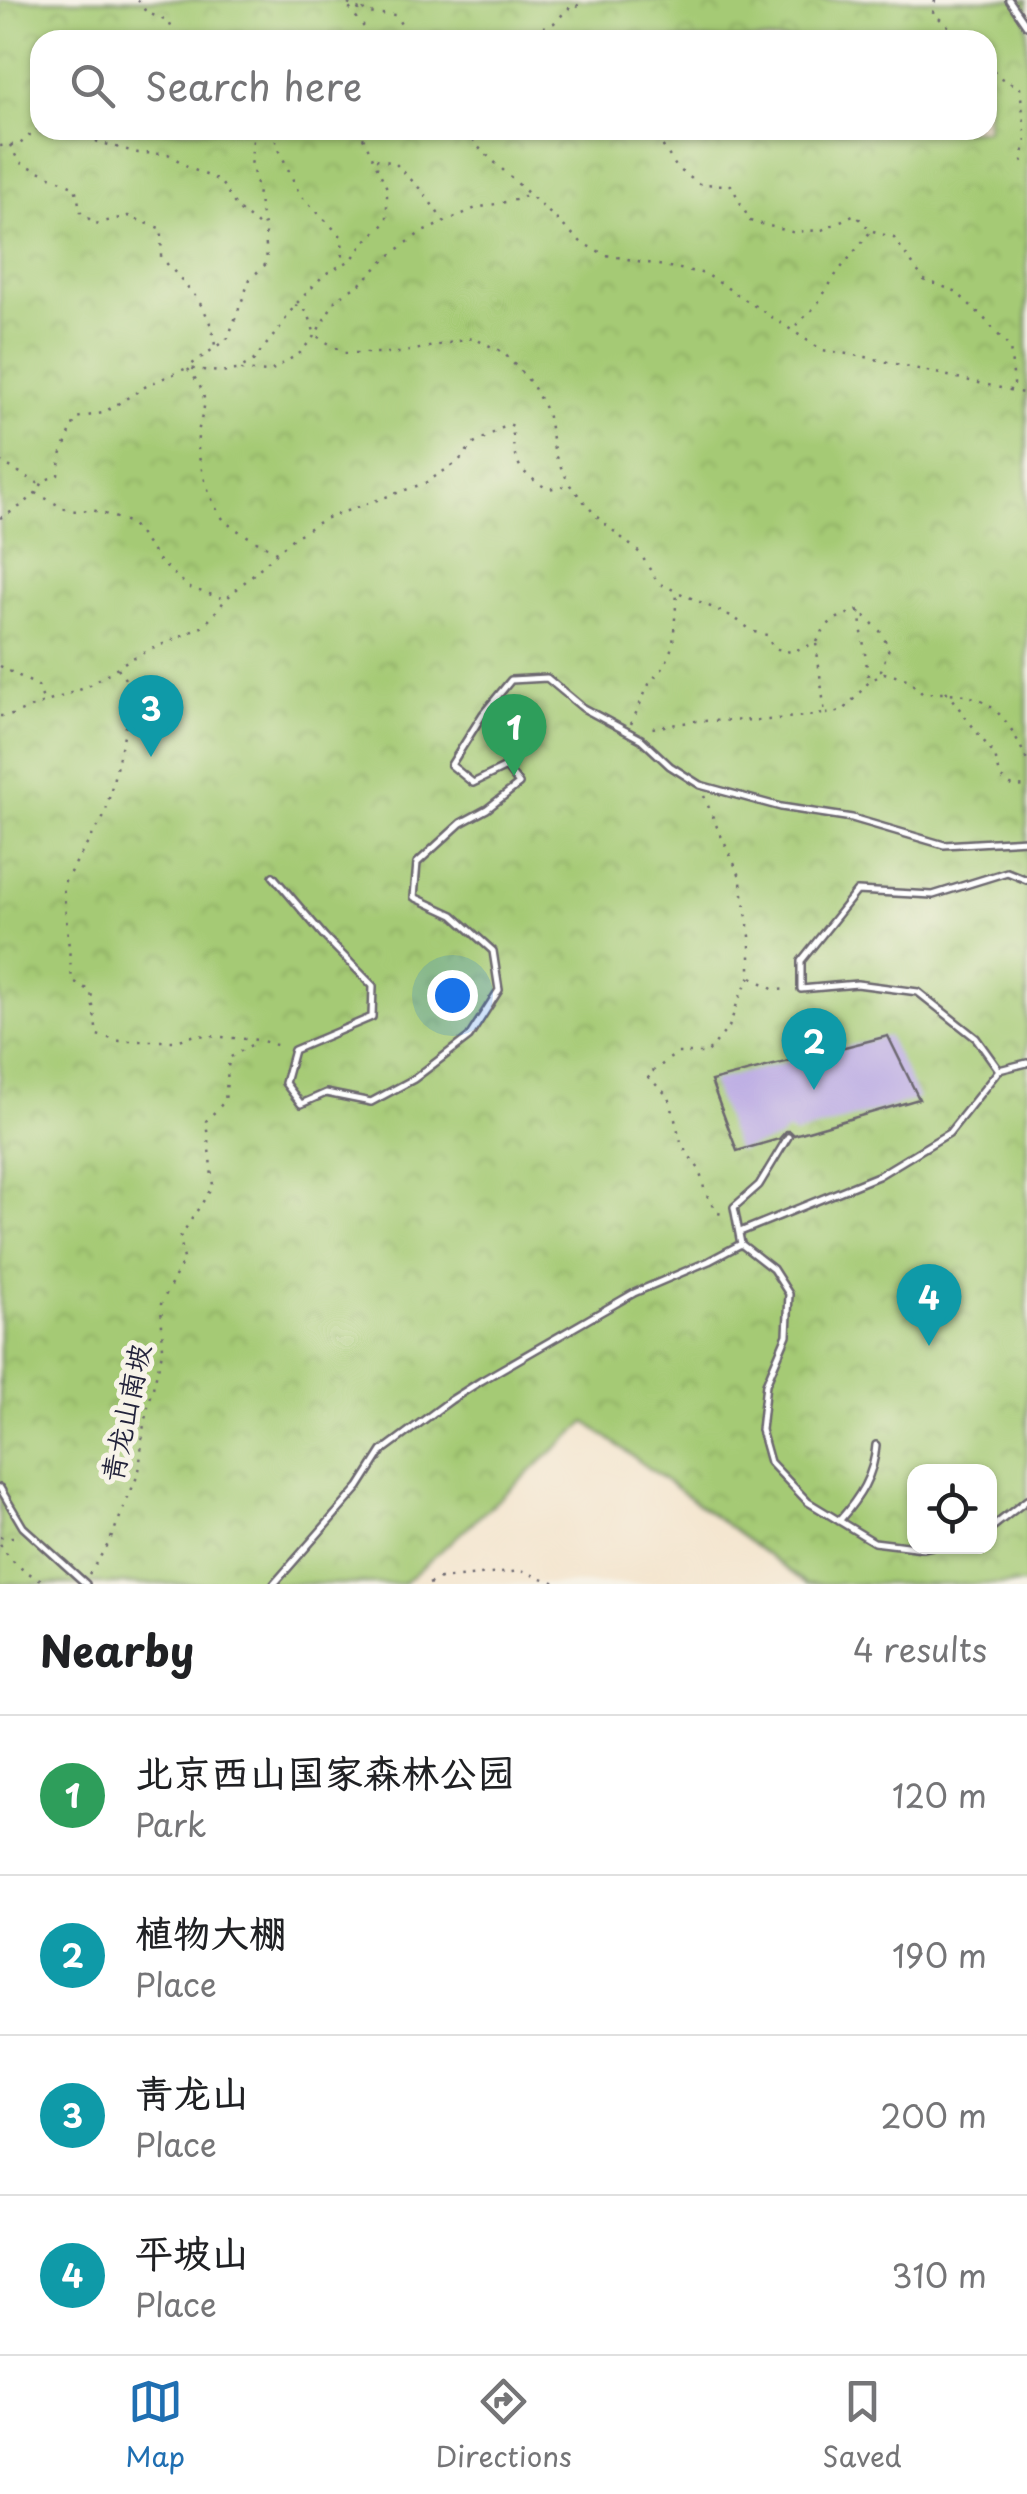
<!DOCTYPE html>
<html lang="en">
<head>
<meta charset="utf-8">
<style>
  :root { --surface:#fff; --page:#f6f6f6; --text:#202124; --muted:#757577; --line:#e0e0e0; --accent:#1f6fb2 }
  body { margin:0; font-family:"Playpen Sans","LXGW WenKai TC",sans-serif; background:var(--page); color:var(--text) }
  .controls { position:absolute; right:30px; bottom:30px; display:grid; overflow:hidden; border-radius:20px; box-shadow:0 2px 8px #0004 }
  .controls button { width:90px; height:90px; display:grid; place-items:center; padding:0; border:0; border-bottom:2px solid var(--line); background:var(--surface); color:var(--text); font:50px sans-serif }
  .you { position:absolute; left:452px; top:995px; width:35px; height:35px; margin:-25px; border:8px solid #fff; border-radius:50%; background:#1a73e8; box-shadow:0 0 0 15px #1a73e833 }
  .badge { display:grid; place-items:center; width:65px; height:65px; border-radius:50%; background:var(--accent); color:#fff; font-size:32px; font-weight:700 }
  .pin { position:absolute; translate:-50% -82px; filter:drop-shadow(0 2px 5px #0008) }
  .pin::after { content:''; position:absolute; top:52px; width:35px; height:30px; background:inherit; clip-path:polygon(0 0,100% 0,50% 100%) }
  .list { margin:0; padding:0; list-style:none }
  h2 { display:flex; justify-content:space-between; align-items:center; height:130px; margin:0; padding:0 40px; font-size:42px }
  h2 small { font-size:32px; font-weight:400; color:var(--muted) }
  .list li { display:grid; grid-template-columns:65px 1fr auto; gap:30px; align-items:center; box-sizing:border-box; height:160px; padding:0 40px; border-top:2px solid var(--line) }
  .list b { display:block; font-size:38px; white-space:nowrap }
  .list p { margin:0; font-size:32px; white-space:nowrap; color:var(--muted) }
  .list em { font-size:32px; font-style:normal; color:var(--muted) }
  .icon { flex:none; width:55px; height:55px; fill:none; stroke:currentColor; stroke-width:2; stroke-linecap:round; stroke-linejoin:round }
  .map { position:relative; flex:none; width:1027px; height:1584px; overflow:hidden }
  .search { position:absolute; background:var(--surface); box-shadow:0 2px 8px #0004; left:30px; right:30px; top:30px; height:110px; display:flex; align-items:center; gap:25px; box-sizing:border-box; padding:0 35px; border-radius:30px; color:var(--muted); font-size:38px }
  .sheet { height:770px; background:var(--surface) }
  nav { display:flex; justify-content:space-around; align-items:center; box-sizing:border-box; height:140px; border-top:2px solid var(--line); background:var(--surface); font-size:28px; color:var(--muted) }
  nav a { display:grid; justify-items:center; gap:5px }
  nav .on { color:var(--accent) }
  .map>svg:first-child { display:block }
  .park { fill:url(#park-crowns); stroke:#647658; stroke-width:2.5; fill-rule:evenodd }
  .building { fill:#b5a4e3 }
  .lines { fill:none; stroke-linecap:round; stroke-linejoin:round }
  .service-casing { stroke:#6c676f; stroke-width:10 }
  .path { stroke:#6c676f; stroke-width:2.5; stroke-dasharray:2.5 8; stroke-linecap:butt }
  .service { stroke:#fff; stroke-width:5 }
  .labels { text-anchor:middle; stroke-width:10; stroke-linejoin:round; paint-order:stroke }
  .street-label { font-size:28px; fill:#22223b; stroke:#f7f3e8 }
</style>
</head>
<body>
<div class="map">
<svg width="1027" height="1584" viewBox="0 0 1027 1584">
  <defs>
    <pattern id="park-crowns" width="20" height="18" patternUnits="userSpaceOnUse" patternTransform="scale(2.5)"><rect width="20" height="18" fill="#a5ca74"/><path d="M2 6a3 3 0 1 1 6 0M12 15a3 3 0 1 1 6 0" fill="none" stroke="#8ead65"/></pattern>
  </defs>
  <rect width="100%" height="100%" fill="#f7f3e8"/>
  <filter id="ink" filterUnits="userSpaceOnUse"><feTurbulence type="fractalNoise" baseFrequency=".01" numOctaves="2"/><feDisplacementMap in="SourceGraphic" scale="20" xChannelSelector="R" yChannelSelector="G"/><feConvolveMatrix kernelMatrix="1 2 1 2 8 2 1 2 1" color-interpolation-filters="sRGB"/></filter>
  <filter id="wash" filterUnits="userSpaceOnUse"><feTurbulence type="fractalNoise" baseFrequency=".0048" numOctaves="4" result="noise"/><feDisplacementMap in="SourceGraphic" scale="40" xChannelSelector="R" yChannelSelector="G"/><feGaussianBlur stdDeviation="2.25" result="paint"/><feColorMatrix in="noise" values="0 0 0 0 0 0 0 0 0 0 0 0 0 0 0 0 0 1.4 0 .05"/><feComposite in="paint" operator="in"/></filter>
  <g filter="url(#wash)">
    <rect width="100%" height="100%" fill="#f4e6d0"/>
    <!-- park -->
    <path class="park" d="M0,0H1027V1584H807L586,1422L403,1584H0ZM40,40H987V130H40ZM914,1472H990V1546H914Z"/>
    <g id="blocks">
      <!-- building -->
      <path class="building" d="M888,1036L919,1099L794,1135L790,1131H786L779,1139L737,1151L711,1081Z"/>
    </g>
  </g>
  <g filter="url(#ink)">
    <use href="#blocks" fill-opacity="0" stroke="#6c676f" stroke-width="2.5"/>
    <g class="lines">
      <defs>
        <path id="service" d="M1009,0L1027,26
          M273,876L325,937L373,986L372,1017L294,1050L285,1083L301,1104L326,1093L371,1102L414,1079L469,1037L499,990L493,951L453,915L414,897L417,863L461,823L487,809L519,784L506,767L473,783L451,765L483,714L511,680L547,678L583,708L641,739L670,766L700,785L781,807L852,818L944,845L1027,840
          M999,1070L976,1038L918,992L857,984L801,989V961L857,891L933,895L1007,872L1027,880
          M740,1232L878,1176L949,1133L999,1070L1027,1063
          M741,1244L734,1207L759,1185L788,1137
          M0,1488L23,1527L86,1584
          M839,1521C859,1498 874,1476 876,1445
          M990,1529L1027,1500
          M274,1584L359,1487L382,1451L451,1400L481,1381L634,1293L709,1261L741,1244L773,1269L789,1294L787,1335L766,1384L761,1430L770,1462L808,1502L874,1542L923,1548L932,1546"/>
      </defs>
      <!-- service casing -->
      <use href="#service" class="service-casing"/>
      <!-- path -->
      <path class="path" d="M138,0L146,12L169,22L177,40
        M343,0L374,40
        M358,0L365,13L395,15L403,27L400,37L408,40
        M935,0L933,13L964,40
        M348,4L363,12
        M533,40L532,31L554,23L569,8L575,9L582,0
        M987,62L999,77L1020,88L1026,139L1022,160L1027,168
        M78,130L98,142L138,153L168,154L192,169L220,181L238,209L264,230
        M254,130L251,160L265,231L267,263L250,279L228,338L187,368C220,407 195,410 198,448C199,466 212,507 224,520C233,530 265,545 278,553
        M273,130L277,145L300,195L342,237L343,264
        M448,130H450
        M468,130L477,146L582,243L606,255L706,274L822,350L866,357L1027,394
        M650,130L653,131L677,168L699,184L731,185L750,221L792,232L822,230L855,214L871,231L837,273L816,306L791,330
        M10,145L19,162L75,187L81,212L95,224L128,216L162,229L161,257C186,286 212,307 215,347
        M0,146L20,144L40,126
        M376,159L395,163L424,193L444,222
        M873,231L894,238L924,280L955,291L982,316L1010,348L1015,392
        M295,305L308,312L315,335L344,353H400L473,338L503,352L532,384L547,412L555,455L570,485L597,517L640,553L658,583L733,617L754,632L767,635L773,648L791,652L816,643L825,714L768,720L696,721L652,728L649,731
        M241,370L269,372L300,353L315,335L336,299L360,284L388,257L420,233L476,208L520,199L527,194
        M0,461L41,485
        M36,493L69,511L93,510L131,523L159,561L190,588L225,599
        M0,518C16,510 37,497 43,481L58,475L60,458L76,418L103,413L148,385L187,368L219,372L237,370L253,361L279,329L295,305L325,274L351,260L369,237L387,222V188L362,135L366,130
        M859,611L869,682
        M817,642C828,619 836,618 859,610L880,631L889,648L881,670L883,672
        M0,666L38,686L44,702
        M118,668L134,693L105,815L63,884L72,980L91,992L97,1035L120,1041H176L196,1035L259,1040L283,1047
        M946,691L995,756L1001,778L1014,787L1027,786
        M826,714L843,711L869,682L884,673L907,679L923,694C982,688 1005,708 1027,761
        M0,716H9L87,687L130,659L204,626L226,599L292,539L324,519L425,483L458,462L472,445L509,424L513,426C512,461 517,471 548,489L568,485
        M631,724L650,682L665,666L673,644L677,593
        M704,796L717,827L740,876L750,936V976L738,1001L729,1027L707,1053H677L647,1076L669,1097L682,1146L699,1169L705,1192L718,1213L725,1215
        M752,977L774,990L790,989
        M0,1537H18
        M0,1544C14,1567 27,1573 50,1584
        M89,1574L109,1543L139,1472L144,1423L163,1349L161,1304L184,1259L180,1237L213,1186L206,1121L225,1101L229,1058L258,1041
        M429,1584L440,1579L521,1571L559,1584"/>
      <!-- service -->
      <use href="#service" class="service"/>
    </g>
  </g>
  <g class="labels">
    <!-- street labels -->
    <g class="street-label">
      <text transform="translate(126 1413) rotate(-78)" y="10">青龙山南坡</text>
    </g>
  </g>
</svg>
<div class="controls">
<button><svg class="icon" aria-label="locate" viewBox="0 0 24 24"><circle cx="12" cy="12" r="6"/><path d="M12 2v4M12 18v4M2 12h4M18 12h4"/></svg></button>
</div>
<div class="you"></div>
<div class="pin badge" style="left:514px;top:776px;background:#2e9e5b">1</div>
<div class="pin badge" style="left:814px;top:1090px;background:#0f9aa8">2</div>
<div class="pin badge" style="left:151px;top:757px;background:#0f9aa8">3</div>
<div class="pin badge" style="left:929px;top:1346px;background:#0f9aa8">4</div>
<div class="search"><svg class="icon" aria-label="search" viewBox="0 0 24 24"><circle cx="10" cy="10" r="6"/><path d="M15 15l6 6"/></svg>Search here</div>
</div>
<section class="sheet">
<h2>Nearby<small>4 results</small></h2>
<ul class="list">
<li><span class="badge" style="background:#2e9e5b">1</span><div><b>北京西山国家森林公园</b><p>Park</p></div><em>120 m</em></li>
<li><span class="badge" style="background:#0f9aa8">2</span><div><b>植物大棚</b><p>Place</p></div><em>190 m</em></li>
<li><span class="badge" style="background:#0f9aa8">3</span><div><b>青龙山</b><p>Place</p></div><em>200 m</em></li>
<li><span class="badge" style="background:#0f9aa8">4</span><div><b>平坡山</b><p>Place</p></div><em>310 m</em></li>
</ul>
</section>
<nav>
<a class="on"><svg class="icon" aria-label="map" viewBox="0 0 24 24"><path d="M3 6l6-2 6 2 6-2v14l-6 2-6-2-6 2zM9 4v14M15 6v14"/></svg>Map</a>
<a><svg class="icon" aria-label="directions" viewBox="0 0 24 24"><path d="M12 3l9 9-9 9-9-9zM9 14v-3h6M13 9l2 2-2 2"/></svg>Directions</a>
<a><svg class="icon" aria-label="saved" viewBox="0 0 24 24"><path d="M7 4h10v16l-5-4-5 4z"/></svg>Saved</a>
</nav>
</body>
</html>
